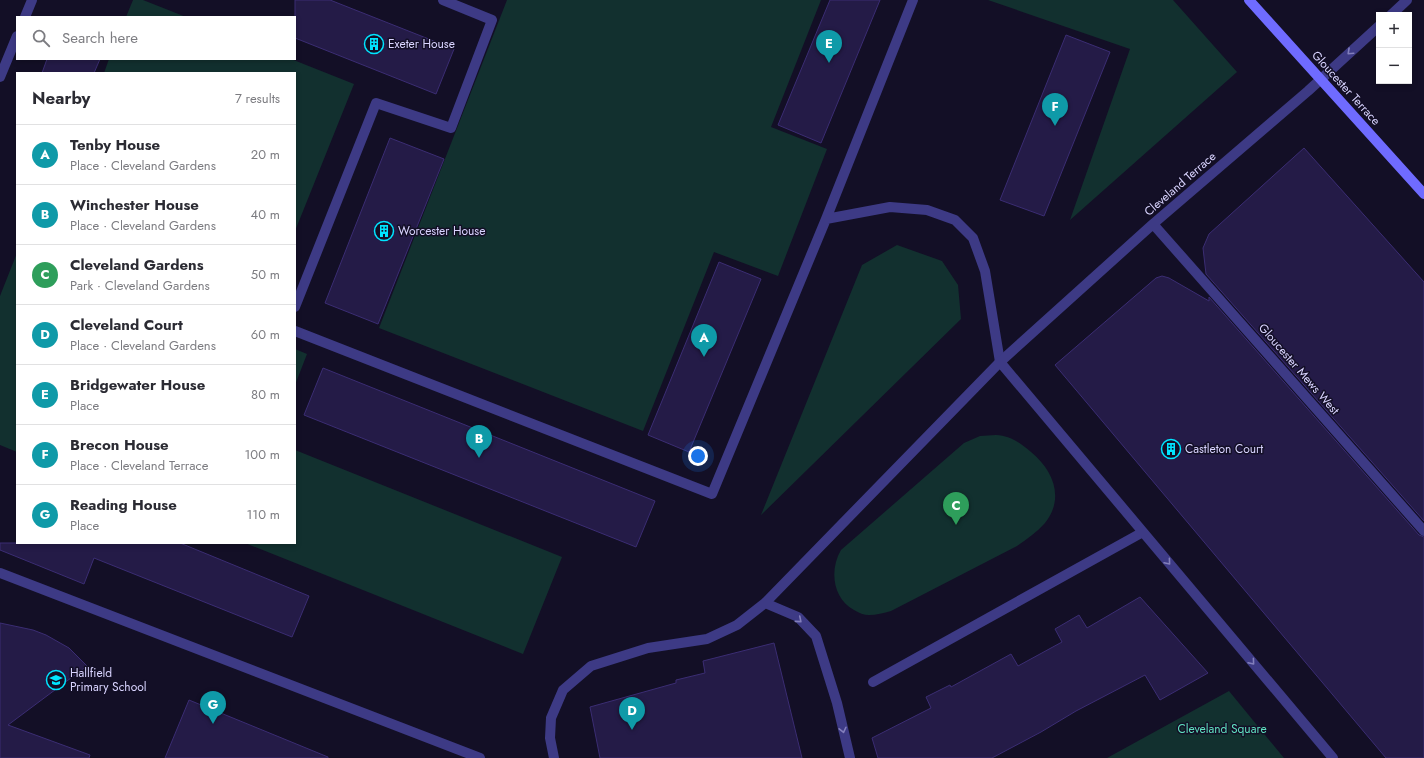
<!DOCTYPE html>
<html lang="en">
<head>
<meta charset="utf-8">
<style>
  :root { --surface:#fff; --page:#f7f7f7; --text:#2b2b33; --muted:#7c7c81; --line:#e1e1e2; --accent:#b45309 }
  body { margin:0; font-family:Jost,sans-serif; background:var(--page); color:var(--text) }
  .controls { position:absolute; right:12px; top:12px; display:grid; overflow:hidden; border-radius:0px; box-shadow:0 2px 6px #0003 }
  .controls button { width:36px; height:36px; display:grid; place-items:center; padding:0; border:0; border-bottom:1px solid var(--line); background:var(--surface); color:var(--text); font:20px sans-serif }
  .you { position:absolute; left:698px; top:456px; width:14px; height:14px; margin:-10px; border:3px solid #fff; border-radius:50%; background:#1a73e8; box-shadow:0 0 0 6px #1a73e833 }
  .badge { display:grid; place-items:center; width:26px; height:26px; border-radius:50%; background:var(--accent); color:#fff; font-size:13px; font-weight:700 }
  .pin { position:absolute; translate:-50% -33px; filter:drop-shadow(0 1px 2px #0008) }
  .pin::after { content:''; position:absolute; top:21px; width:14px; height:12px; background:inherit; clip-path:polygon(0 0,100% 0,50% 100%) }
  .list { margin:0; padding:0; list-style:none }
  h2 { display:flex; justify-content:space-between; align-items:center; height:52px; margin:0; padding:0 16px; font-size:17px }
  h2 small { font-size:13px; font-weight:400; color:var(--muted) }
  .list li { display:grid; grid-template-columns:26px 1fr auto; gap:12px; align-items:center; box-sizing:border-box; height:60px; padding:0 16px; border-top:1px solid var(--line) }
  .list b { display:block; font-size:15px; white-space:nowrap }
  .list p { margin:0; font-size:13px; white-space:nowrap; color:var(--muted) }
  .list em { font-size:13px; font-style:normal; color:var(--muted) }
  .icon { flex:none; width:22px; height:22px; fill:none; stroke:currentColor; stroke-width:2; stroke-linecap:round; stroke-linejoin:round }
  .map { position:relative; flex:none; width:1424px; height:758px; overflow:hidden }
  .search { position:absolute; background:var(--surface); box-shadow:0 2px 6px #0003; left:16px; top:16px; width:280px; height:44px; display:flex; align-items:center; gap:10px; box-sizing:border-box; padding:0 14px; border-radius:0px; color:var(--muted); font-size:15px }
  .panel { position:absolute; background:var(--surface); box-shadow:0 2px 6px #0003; left:16px; top:72px; width:280px; height:472px; border-radius:0px }
  .map>svg:first-child { display:block }
  .green { fill:#12302f }
  .building { fill:#241b47; stroke:#3b2d73 }
  .lines { fill:none; stroke-linecap:round; stroke-linejoin:round }
  .lane { stroke:#3d3a85; stroke-width:10 }
  .street { stroke:#3d3a85; stroke-width:10 }
  .secondary { stroke:#6f6bff; stroke-width:10 }
  .oneway { stroke:#837fbc }
  .labels { text-anchor:middle; stroke-width:3; stroke-linejoin:round; paint-order:stroke }
  .poi-label { font-size:12px; fill:#d9d4ff; stroke:#130f26; text-anchor:start }
  .street-label { font-size:12px; fill:#d9d4ff; stroke:#130f26 }
  .park-label { font-size:12px; fill:#5fe0c0; stroke:#130f26 }
</style>
</head>
<body>
<div class="map">
<svg width="1424" height="758" viewBox="0 0 1424 758">
  <rect width="100%" height="100%" fill="#130f26"/>
  <!-- green -->
  <path class="green" d="M133,0H143L186,17H126Z
    M507,0H821L771,127L827,149L778,276L714,252L643,431L379,328Z
    M988,0H1173L1237,72L1070,220L1130,49Z
    M109,59H291L354,84L295,231V73H104Z
    M897,245L942,261L958,285L961,319L761,515L862,265Z
    M17,253V452L0,445V296Z
    M295,349L307,354L295,385Z
    M996,435C1011,436 1020,443 1031,452C1053,470 1065,498 1045,523C1037,532 1027,539 1017,546L891,611C884,613 876,615 869,615C864,615 859,613 854,610C833,599 829,570 841,550L964,443L980,436Z
    M295,450L562,557L523,654L245,543H295Z
    M1229,691L1284,758H1107Z"/>
  <!-- building -->
  <path class="building" d="M295,0H330L454,49L436,94L295,38Z
    M830,0H880L821,143L778,125Z
    M1066,35L1110,52L1044,216L1000,200Z
    M47,59H100L94,73H42Z
    M390,138L444,159L378,324L325,303Z
    M1304,148L1424,282V521L1206,274L1203,248L1209,234Z
    M719,262L761,279L689,452L648,435Z
    M1162,276L1169,278L1209,301V297L1419,535L1424,537V758H1386L1055,365L1156,278Z
    M323,368L655,501L636,547L304,415Z
    M0,543H180L309,596L292,637L94,558L84,584L0,550Z
    M1140,597L1208,673L1160,700L1145,675L1076,711L1041,732L992,758H878L872,738L931,708L926,697L950,685L951,687L1011,654L1018,666L1062,642L1055,629L1079,615L1087,628Z
    M0,623L33,630L46,635L69,648L87,666L8,725L90,755L89,758H0Z
    M774,643L802,758H600L590,707L676,683V680L705,673L703,661Z
    M189,700L328,757V758H165Z"/>
  <g class="lines">
    <!-- lane -->
    <path class="lane" d="M25,17L32,0
      M0,77L17,36
      M826,219L890,207L927,210L955,220L973,238L985,271L1000,362
      M295,307L376,103L451,128L492,20L443,0
      M295,331L712,494L826,219L913,0
      M0,573L480,758"/>
    <!-- street -->
    <path class="street" d="M1391,15L1407,0
      M1153,224L1424,531
      M1000,362L1333,758
      M765,603L798,617L816,636L837,703L850,758
      M873,682L1143,532
      M554,758L550,738L551,718L563,690L591,666L648,648L707,639L737,625L765,603L1000,362L1153,224L1308,91L1379,26"/>
    <!-- secondary -->
    <path class="secondary" d="M1249,0L1424,194"/>
  </g>
  <!-- one-way arrows -->
  <defs><path id="oneway-chevron" d="M-2-3.5L2.5 0L-2 3.5" fill="none" stroke-width="1.6" stroke-linecap="round" stroke-linejoin="round"/></defs>
  <g class="oneway">
    <use href="#oneway-chevron" transform="translate(1350 52) rotate(137)"/>
    <use href="#oneway-chevron" transform="translate(1168 562) rotate(50)"/>
    <use href="#oneway-chevron" transform="translate(799 620) rotate(40)"/>
    <use href="#oneway-chevron" transform="translate(1252 662) rotate(50)"/>
    <use href="#oneway-chevron" transform="translate(843 730) rotate(77)"/>
  </g>
  <!-- icons -->
  <defs>
    <symbol id="building-ring" viewBox="-11 -11 22 22"><circle r="9.5" fill="#130f26" stroke="#00e5ff" stroke-width="1.5"/><path d="M-4-6H4V6H1V3H-1V6H-4ZM-2.5-4.3h1.7v1.8h-1.7ZM.8-4.3h1.7v1.8H.8ZM-2.5-1h1.7V.8h-1.7ZM.8-1h1.7V.8H.8Z" fill="#00e5ff"/></symbol>
    <symbol id="school-ring" viewBox="-11 -11 22 22"><circle r="9.5" fill="#130f26" stroke="#00e5ff" stroke-width="1.5"/><path d="M0-5L7-2L0 1L-7-2ZM-4 1L0 2.5L4 1V4Q0 6-4 4Z" fill="#00e5ff"/></symbol>
  </defs>
  <g fill-rule="evenodd">
    <use href="#building-ring" x="363" y="33" width="22" height="22"/>
    <use href="#building-ring" x="373" y="220" width="22" height="22"/>
    <use href="#building-ring" x="1160" y="438" width="22" height="22"/>
    <use href="#school-ring" x="45" y="669" width="22" height="22"/>
  </g>
  <g class="labels">
    <!-- poi labels -->
    <g class="poi-label">
      <text x="388" y="48">Exeter House</text>
      <text x="398" y="235">Worcester House</text>
      <text x="1185" y="453">Castleton Court</text>
      <text x="70" y="677">Hallfield<tspan x="70" dy="14">Primary School</tspan></text>
    </g>
    <!-- street labels -->
    <g class="street-label">
      <text transform="translate(1346 88) rotate(48)" y="4">Gloucester Terrace</text>
      <text transform="translate(1180 184) rotate(-41)" y="4">Cleveland Terrace</text>
      <text transform="translate(1299 369) rotate(49)" y="4">Gloucester Mews West</text>
    </g>
    <!-- park labels -->
    <g class="park-label">
      <text x="1222" y="733">Cleveland Square</text>
    </g>
  </g>
</svg>
<div class="controls">
<button>+</button>
<button>−</button>
</div>
<div class="you"></div>
<div class="pin badge" style="left:704px;top:357px;background:#0f9aa8">A</div>
<div class="pin badge" style="left:479px;top:458px;background:#0f9aa8">B</div>
<div class="pin badge" style="left:956px;top:525px;background:#2e9e5b">C</div>
<div class="pin badge" style="left:632px;top:730px;background:#0f9aa8">D</div>
<div class="pin badge" style="left:829px;top:63px;background:#0f9aa8">E</div>
<div class="pin badge" style="left:1055px;top:126px;background:#0f9aa8">F</div>
<div class="pin badge" style="left:213px;top:724px;background:#0f9aa8">G</div>
<div class="search"><svg class="icon" aria-label="search" viewBox="0 0 24 24"><circle cx="10" cy="10" r="6"/><path d="M15 15l6 6"/></svg>Search here</div>
<section class="panel">
<h2>Nearby<small>7 results</small></h2>
<ul class="list">
<li><span class="badge" style="background:#0f9aa8">A</span><div><b>Tenby House</b><p>Place · Cleveland Gardens</p></div><em>20 m</em></li>
<li><span class="badge" style="background:#0f9aa8">B</span><div><b>Winchester House</b><p>Place · Cleveland Gardens</p></div><em>40 m</em></li>
<li><span class="badge" style="background:#2e9e5b">C</span><div><b>Cleveland Gardens</b><p>Park · Cleveland Gardens</p></div><em>50 m</em></li>
<li><span class="badge" style="background:#0f9aa8">D</span><div><b>Cleveland Court</b><p>Place · Cleveland Gardens</p></div><em>60 m</em></li>
<li><span class="badge" style="background:#0f9aa8">E</span><div><b>Bridgewater House</b><p>Place</p></div><em>80 m</em></li>
<li><span class="badge" style="background:#0f9aa8">F</span><div><b>Brecon House</b><p>Place · Cleveland Terrace</p></div><em>100 m</em></li>
<li><span class="badge" style="background:#0f9aa8">G</span><div><b>Reading House</b><p>Place</p></div><em>110 m</em></li>
</ul>
</section>
</div>
</body>
</html>
